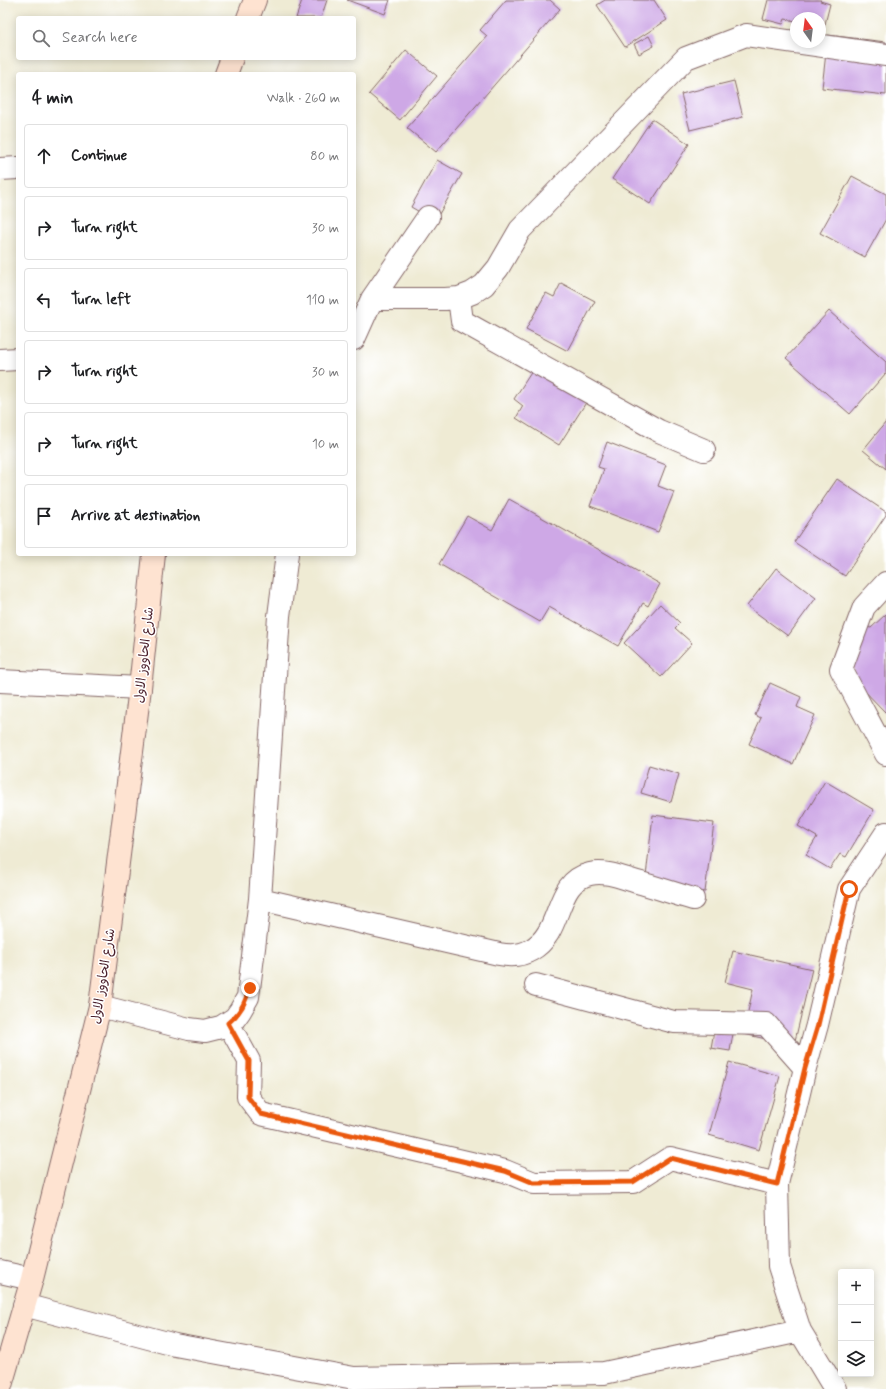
<!DOCTYPE html>
<html lang="en">
<head>
<meta charset="utf-8">
<style>
  :root { --surface:#fff; --page:#f6f6f6; --text:#202124; --muted:#757577; --line:#e0e0e0 }
  body { margin:0; font-family:Mynerve,"Playpen Sans Arabic",sans-serif; background:var(--page); color:var(--text) }
  .controls { position:absolute; right:12px; bottom:12px; display:grid; overflow:hidden; border-radius:4px; box-shadow:0 2px 10px #0003 }
  .controls button { width:36px; height:36px; display:grid; place-items:center; padding:0; border:0; border-bottom:1px solid var(--line); background:var(--surface); color:var(--text); font:20px sans-serif }
  .compass { position:absolute; left:790px; top:12px; width:36px; height:36px; border-radius:50%; background:var(--surface); box-shadow:0 2px 10px #0003; rotate:346deg }
  .stop { position:absolute; width:12px; height:12px; margin:-9px; border:3px solid #ea580c; border-radius:50%; background:#fff }
  .stop.end { background:#ea580c; border-color:#fff; box-shadow:0 1px 4px #0008 }
  .list { margin:0; padding:0; list-style:none }
  h2 { display:flex; justify-content:space-between; align-items:center; height:52px; margin:0; padding:0 16px; font-size:17px }
  h2 small { font-size:13px; font-weight:400; color:var(--muted) }
  .list li { display:grid; grid-template-columns:26px 1fr auto; gap:12px; align-items:center; box-sizing:border-box; height:64px; margin:0 8px 8px; padding:0 8px; border:1px solid var(--line); border-radius:4px }
  .list b { display:block; font-size:15px; white-space:nowrap }
  .list em { font-size:13px; font-style:normal; color:var(--muted) }
  .icon { flex:none; width:22px; height:22px; fill:none; stroke:currentColor; stroke-width:2; stroke-linecap:round; stroke-linejoin:round }
  .map { position:relative; flex:none; width:886px; height:1389px; overflow:hidden }
  .search { position:absolute; background:var(--surface); box-shadow:0 2px 10px #0003; left:16px; top:16px; width:340px; height:44px; display:flex; align-items:center; gap:10px; box-sizing:border-box; padding:0 14px; border-radius:4px; color:var(--muted); font-size:15px }
  .panel { position:absolute; background:var(--surface); box-shadow:0 2px 10px #0003; left:16px; top:72px; width:340px; height:484px; border-radius:4px }
  .map>svg:first-child { display:block }
  .building { fill:#cea8e6 }
  .lines { fill:none; stroke-linecap:round; stroke-linejoin:round }
  .street-casing { stroke:#846666; stroke-width:24 }
  .secondary-casing { stroke:#846666; stroke-width:24 }
  .street { stroke:#fff; stroke-width:22 }
  .secondary { stroke:#fee3d1; stroke-width:22 }
  .route { stroke:#ea580c; stroke-width:5 }
  .labels { text-anchor:middle; stroke-width:3; stroke-linejoin:round; paint-order:stroke }
  .street-label { font-size:13px; fill:#4a1f2b; stroke:#fff }
</style>
</head>
<body>
<div class="map">
<svg width="886" height="1389" viewBox="0 0 886 1389">
  <rect width="100%" height="100%" fill="#fff"/>
  <filter id="ink" filterUnits="userSpaceOnUse"><feTurbulence type="fractalNoise" baseFrequency=".025" numOctaves="2"/><feDisplacementMap in="SourceGraphic" scale="8" xChannelSelector="R" yChannelSelector="G"/><feConvolveMatrix kernelMatrix="1 2 1 2 8 2 1 2 1" color-interpolation-filters="sRGB"/></filter>
  <filter id="wash" filterUnits="userSpaceOnUse"><feTurbulence type="fractalNoise" baseFrequency=".012" numOctaves="4" result="noise"/><feDisplacementMap in="SourceGraphic" scale="16" xChannelSelector="R" yChannelSelector="G"/><feGaussianBlur stdDeviation="0.9" result="paint"/><feColorMatrix in="noise" values="0 0 0 0 0 0 0 0 0 0 0 0 0 0 0 0 0 1.4 0 .05"/><feComposite in="paint" operator="in"/></filter>
  <g filter="url(#wash)">
    <rect width="100%" height="100%" fill="#efebd4"/>
    <g id="blocks">
      <!-- building -->
      <path class="building" d="M302,0H327L321,18H296Z
        M347,0H390L385,14Z
        M506,0H550L560,9L436,152L407,128L487,36L480,30Z
        M605,0H654L667,20L625,47L597,5Z
        M768,0H821L820,1L830,4L824,28L820,27V18H796V21L785,19L783,24L763,19Z
        M828,35L886,42V95L822,88Z
        M649,36L654,46L639,54L634,44Z
        M406,50L437,76L400,120L369,94Z
        M734,81L743,117L690,130L681,94Z
        M652,119L689,144L650,204L612,179Z
        M437,160L462,174L435,221L411,207Z
        M852,176L886,194V219L865,257L820,233Z
        M561,283L595,301L568,351L526,329L546,293L554,297Z
        M829,311L886,362V373L850,414L786,358Z
        M534,368L587,401L559,445L516,418L523,406L514,399Z
        M886,422V469L863,450Z
        M607,442L666,465L658,486L674,492L658,532L590,506L604,469L598,467Z
        M837,479L886,512V515L845,576L794,542Z
        M509,499L660,584L648,606L643,603L618,646L549,607L540,622L439,564L467,516L492,530Z
        M776,568L816,598L788,636L747,606Z
        M660,604L680,623L675,628L692,643L661,677L624,643Z
        M886,614V712H885L856,682L852,660L858,625L871,628Z
        M770,683L801,697L797,707L815,715L793,764L749,744L761,718L755,715Z
        M649,765L679,774L671,802L641,793Z
        M825,781L874,810L846,857L840,854L830,869L806,855L817,837L798,826Z
        M653,815L714,823L705,892L645,885Z
        M733,951L812,969L794,1045L743,1034L753,989L725,982Z
        M714,1031L733,1034L730,1051L711,1048Z
        M729,1062L780,1076L759,1150L709,1135Z"/>
    </g>
  </g>
  <g filter="url(#ink)">
    <use href="#blocks" fill-opacity="0" stroke="#846666" stroke-width="1"/>
    <g class="lines">
      <defs>
        <path id="street" d="M0,169L18,168
          M459,298L462,321L659,431L704,450
          M372,299H445L459,298L472,293L484,285L498,268L520,230L686,58L746,35L886,55
          M354,339L372,299L428,217
          M0,360L18,359
          M886,583L864,607L841,669L886,754
          M0,681L140,688
          M260,899L499,954C510,956 521,956 531,950C564,932 553,882 590,874C607,870 625,879 641,883C658,888 676,894 693,899
          M536,985L674,1022L766,1024L805,1068
          M100,1006L189,1029L205,1031L221,1027L235,1018L240,1011L248,997L260,899L279,616L287,554
          M228,1023L249,1061L248,1097L261,1114L505,1171L534,1183L633,1182L670,1158L777,1184
          M0,1272L32,1279
          M24,1305L175,1345L354,1378L604,1373L800,1331
          M835,1389L800,1331L779,1266L777,1184L805,1068L817,1025L849,889L886,833"/>
        <path id="secondary" d="M248,18L255,0
          M226,74L232,58
          M0,1389L32,1279L100,1006L140,688L154,554"/>
      </defs>
      <!-- street casing -->
      <use href="#street" class="street-casing"/>
      <!-- secondary casing -->
      <use href="#secondary" class="secondary-casing"/>
      <!-- street -->
      <use href="#street" class="street"/>
      <!-- secondary -->
      <use href="#secondary" class="secondary"/>
    </g>
  </g>
  <g class="lines" filter="url(#ink)">
    <!-- route -->
    <path class="route" d="M250,988C245,1002 241,1013 228,1023L249,1061L248,1097L261,1114L505,1171L534,1183L633,1182L670,1158L777,1184L805,1068L818,1025L849,889"/>
  </g>
  <g class="labels">
    <!-- street labels -->
    <g class="street-label">
      <text transform="translate(143 655) rotate(-84)" y="5">شارع الحاووز الاول</text>
      <text transform="translate(102 976) rotate(-81)" y="5">شارع الحاووز الاول</text>
    </g>
  </g>
</svg>
<div class="controls">
<button>+</button>
<button>−</button>
<button><svg class="icon" aria-label="layers" viewBox="0 0 24 24"><path d="M12 4l9 5-9 5-9-5zM3 14l9 5 9-5"/></svg></button>
</div>
<svg class="compass" viewBox="-18 -18 36 36"><path d="M0-13l5 13h-10z" fill="#e53935"/><path d="M0 13l5-13h-10z" fill="#757577"/></svg>
<div class="stop" style="left:849px;top:889px"></div>
<div class="stop end" style="left:250px;top:988px"></div>
<div class="search"><svg class="icon" aria-label="search" viewBox="0 0 24 24"><circle cx="10" cy="10" r="6"/><path d="M15 15l6 6"/></svg>Search here</div>
<section class="panel">
<h2>4 min<small>Walk · 260 m</small></h2>
<ul class="list">
<li><svg class="icon" aria-label="ahead" viewBox="0 0 24 24"><path d="M12 20V5M6 11l6-6 6 6"/></svg><div><b>Continue</b></div><em>80 m</em></li>
<li><svg class="icon" aria-label="right" viewBox="0 0 24 24"><path d="M7 20v-9h11M14 6l5 5-5 5"/></svg><div><b>Turn right</b></div><em>30 m</em></li>
<li><svg class="icon" aria-label="left" viewBox="0 0 24 24"><path d="M17 20v-9H6M10 6l-5 5 5 5"/></svg><div><b>Turn left</b></div><em>110 m</em></li>
<li><svg class="icon" aria-label="right" viewBox="0 0 24 24"><path d="M7 20v-9h11M14 6l5 5-5 5"/></svg><div><b>Turn right</b></div><em>30 m</em></li>
<li><svg class="icon" aria-label="right" viewBox="0 0 24 24"><path d="M7 20v-9h11M14 6l5 5-5 5"/></svg><div><b>Turn right</b></div><em>10 m</em></li>
<li><svg class="icon" aria-label="arrive" viewBox="0 0 24 24"><path d="M6 21V4h12l-3 4 3 4H6"/></svg><div><b>Arrive at destination</b></div></li>
</ul>
</section>
</div>
</body>
</html>
